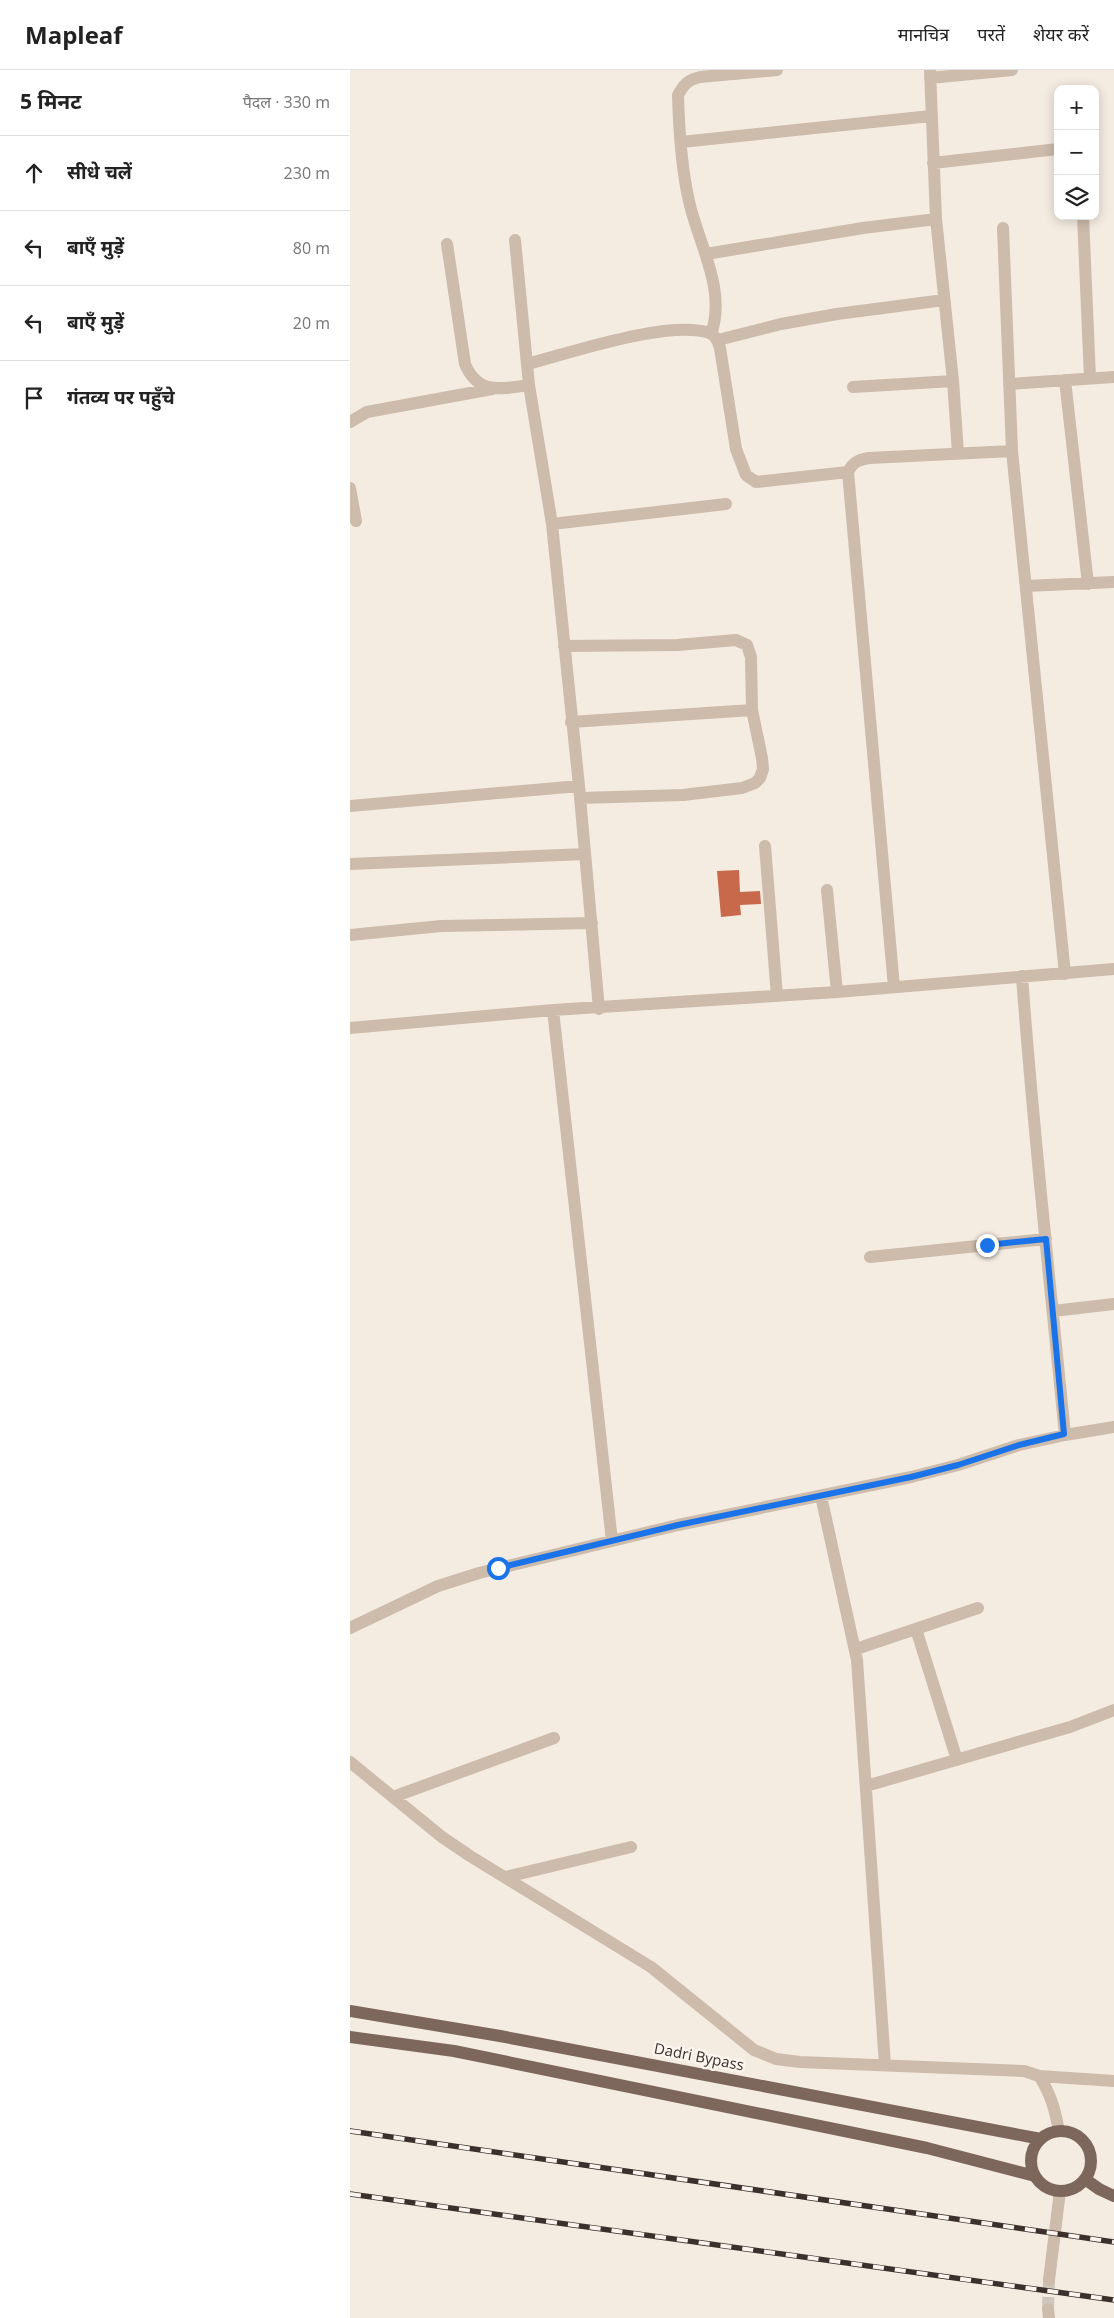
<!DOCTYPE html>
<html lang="hi">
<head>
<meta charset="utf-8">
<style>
  :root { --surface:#fff; --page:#f6f6f6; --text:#222; --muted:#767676; --line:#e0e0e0 }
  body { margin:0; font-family:"Open Sans","Noto Sans Devanagari",sans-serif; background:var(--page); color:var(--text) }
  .controls { position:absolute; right:15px; top:15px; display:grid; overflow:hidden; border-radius:10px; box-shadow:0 2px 12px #0003 }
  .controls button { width:45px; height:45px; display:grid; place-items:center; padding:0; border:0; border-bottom:1px solid var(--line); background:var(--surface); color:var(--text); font:25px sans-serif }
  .stop { position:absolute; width:15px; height:15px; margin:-11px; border:4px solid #1a73e8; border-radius:50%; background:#fff }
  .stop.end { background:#1a73e8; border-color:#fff; box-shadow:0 1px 5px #0008 }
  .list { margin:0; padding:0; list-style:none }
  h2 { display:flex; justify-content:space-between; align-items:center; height:65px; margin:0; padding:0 20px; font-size:21px }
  h2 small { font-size:16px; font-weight:400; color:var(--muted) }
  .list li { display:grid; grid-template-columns:32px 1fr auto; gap:15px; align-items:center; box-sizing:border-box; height:75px; padding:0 20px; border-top:1px solid var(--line) }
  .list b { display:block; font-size:19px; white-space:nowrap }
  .list em { font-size:16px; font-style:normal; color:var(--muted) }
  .icon { flex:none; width:28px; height:28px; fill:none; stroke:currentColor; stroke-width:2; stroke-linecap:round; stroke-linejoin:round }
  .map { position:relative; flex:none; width:764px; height:2248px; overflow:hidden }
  header { display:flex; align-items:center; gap:30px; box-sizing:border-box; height:70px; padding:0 25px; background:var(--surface); border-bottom:1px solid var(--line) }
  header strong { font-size:24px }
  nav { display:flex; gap:28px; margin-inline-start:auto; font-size:18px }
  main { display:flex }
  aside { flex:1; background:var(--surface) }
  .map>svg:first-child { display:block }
  .building { fill:#c8694b }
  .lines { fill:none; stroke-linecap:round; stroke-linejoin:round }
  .minor-tunnel { stroke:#cfc6bd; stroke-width:12; stroke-dasharray:12 6; stroke-linecap:butt }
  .minor { stroke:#cdbbac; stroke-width:12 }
  .major { stroke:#7d675c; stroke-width:12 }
  .rail-casing { stroke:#3b302b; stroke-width:5.5 }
  .rail { stroke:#fbf5ee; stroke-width:4; stroke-dasharray:11; stroke-linecap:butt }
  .route { stroke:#1a73e8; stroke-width:6 }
  .labels { text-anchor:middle; stroke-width:5; stroke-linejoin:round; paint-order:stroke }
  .street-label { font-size:15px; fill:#3b302b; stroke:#fbf5ee }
</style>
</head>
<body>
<header>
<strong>Mapleaf</strong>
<nav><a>मानचित्र</a><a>परतें</a><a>शेयर करें</a></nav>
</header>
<main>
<aside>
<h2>5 मिनट<small>पैदल · 330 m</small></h2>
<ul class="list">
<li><svg class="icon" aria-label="ahead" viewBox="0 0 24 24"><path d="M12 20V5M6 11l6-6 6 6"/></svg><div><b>सीधे चलें</b></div><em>230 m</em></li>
<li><svg class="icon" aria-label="left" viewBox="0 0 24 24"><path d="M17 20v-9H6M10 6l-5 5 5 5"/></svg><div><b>बाएँ मुड़ें</b></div><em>80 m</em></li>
<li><svg class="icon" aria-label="left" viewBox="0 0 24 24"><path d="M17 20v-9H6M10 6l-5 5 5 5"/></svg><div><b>बाएँ मुड़ें</b></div><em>20 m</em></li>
<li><svg class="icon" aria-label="arrive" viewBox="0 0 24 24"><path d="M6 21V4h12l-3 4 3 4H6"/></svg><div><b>गंतव्य पर पहुँचे</b></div></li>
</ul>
</aside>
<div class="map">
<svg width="764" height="2248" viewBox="0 0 764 2248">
  <rect width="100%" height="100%" fill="#f4ebe1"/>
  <!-- building -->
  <path class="building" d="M389,800L390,822L410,821L411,834L390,835L391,845L371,847L367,801Z"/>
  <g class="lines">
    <!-- minor-tunnel -->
    <path class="minor-tunnel" d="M698,2239L699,2210"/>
    <!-- minor -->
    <path class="minor" d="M580,0L586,149L603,311L608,383
      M580,8L662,0
      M331,72L581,46
      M583,93L708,79
      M733,146L740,308
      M653,158L662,381L715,904
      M165,170L179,315L202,454L229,716L249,939
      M97,174L115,294C128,325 151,319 179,315
      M356,184L513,158L586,149
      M361,264C377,220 348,173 339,131C331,97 329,60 328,25C334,14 338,10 350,7L427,0
      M368,270L431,254L487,244L594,230
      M177,294C220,283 319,249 360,263C366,266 368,271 370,278L386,379L396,405L406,412L498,402
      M715,310L738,514
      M659,314L764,307
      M503,317L603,311
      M0,352L17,342L142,319
      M0,418L6,451
      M202,454L376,434
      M676,516L764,512
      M214,576L327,575L386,570L397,575L401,587L402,640L412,688L413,699L410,708L405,713L392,718L333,725L230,728
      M221,652L402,640
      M0,736L229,716
      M415,776L427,926
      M0,794L235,784
      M477,820L487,922
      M0,865L91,856L242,853
      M672,906C683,1059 700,1212 715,1365
      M544,917L498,402C503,392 508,390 519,388L662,381
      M203,940L262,1471
      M0,958L203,940L487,922L764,899
      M520,1187L696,1169
      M703,1241L764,1234
      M471,1426L507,1590L535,1995
      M0,1558L88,1516L129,1503L328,1455L561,1407L608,1395L669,1375L715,1365L764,1357
      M566,1559L607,1690
      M506,1579L628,1538
      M0,1692L92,1767L120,1786L301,1897L404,1980L426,1989L450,1992L674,2001L689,2006C701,2024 705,2040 709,2061
      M516,1716L720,1657L764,1640
      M43,1727L204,1668
      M156,1807L281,1777
      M689,2006L764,2011
      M699,2210L710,2121
      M698,2239L699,2248"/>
    <!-- major -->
    <path class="major" d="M0,1941L150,1966L691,2069
      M0,1967L104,1981L577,2078L685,2106
      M681 2091a30 30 0 1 1 60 0a30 30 0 1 1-60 0Z
      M735,2109L749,2119L764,2126"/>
    <defs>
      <path id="rail" d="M0,2061L764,2172
        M0,2124L764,2230"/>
    </defs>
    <!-- rail casing -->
    <use href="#rail" class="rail-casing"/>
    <!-- rail -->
    <use href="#rail" class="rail"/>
  </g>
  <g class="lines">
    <!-- route -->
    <path class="route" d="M148,1498L328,1455L561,1407L608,1395L669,1375L714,1364L696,1169L637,1175"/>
  </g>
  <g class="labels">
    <!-- street labels -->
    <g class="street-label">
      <text transform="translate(349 1987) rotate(11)" y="5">Dadri Bypass</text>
    </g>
  </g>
</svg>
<div class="controls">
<button>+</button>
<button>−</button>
<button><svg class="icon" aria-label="layers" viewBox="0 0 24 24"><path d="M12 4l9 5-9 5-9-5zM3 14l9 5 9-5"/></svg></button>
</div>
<div class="stop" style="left:148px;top:1498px"></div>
<div class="stop end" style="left:637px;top:1175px"></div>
</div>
</main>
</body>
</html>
